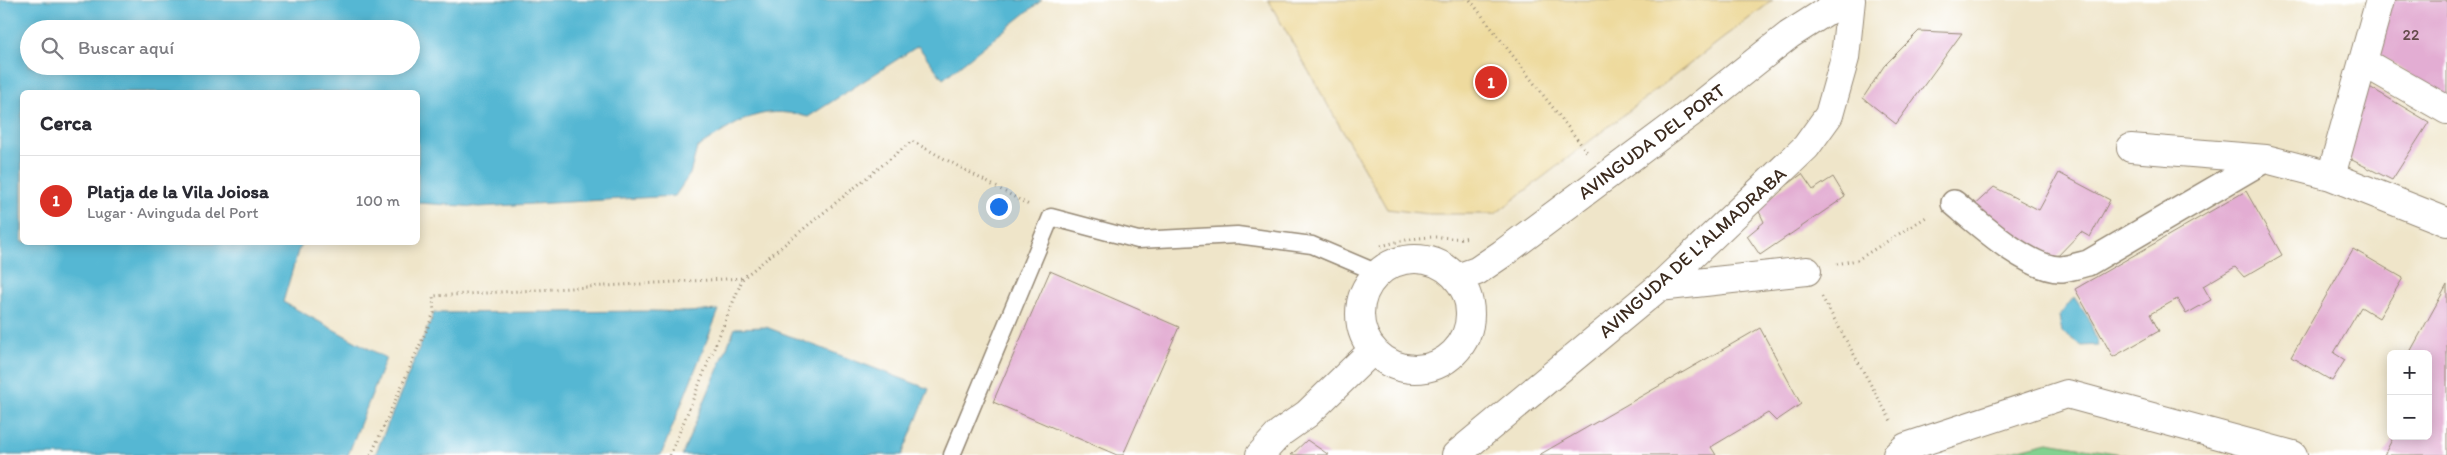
<!DOCTYPE html>
<html lang="es">
<head>
<meta charset="utf-8">
<style>
  :root { --surface:#fff; --page:#f7f7f7; --text:#2b2b33; --muted:#7c7c81; --line:#e1e1e2; --accent:#d93025 }
  body { margin:0; font-family:Itim,sans-serif; background:var(--page); color:var(--text) }
  .controls { position:absolute; right:15px; bottom:15px; display:grid; overflow:hidden; border-radius:8px; box-shadow:0 2px 12px #0003 }
  .controls button { width:45px; height:45px; display:grid; place-items:center; padding:0; border:0; border-bottom:1px solid var(--line); background:var(--surface); color:var(--text); font:25px sans-serif }
  .you { position:absolute; left:998px; top:206px; width:18px; height:18px; margin:-12px; border:4px solid #fff; border-radius:50%; background:#1a73e8; box-shadow:0 0 0 8px #1a73e833 }
  .badge { display:grid; place-items:center; width:32px; height:32px; border-radius:50%; background:var(--accent); color:#fff; font-size:16px; font-weight:700 }
  .pin { position:absolute; translate:-50% -50%; border:2px solid #fff; box-shadow:0 1px 5px #0006 }
  .list { margin:0; padding:0; list-style:none }
  h2 { display:flex; justify-content:space-between; align-items:center; height:65px; margin:0; padding:0 20px; font-size:21px }
  h2 small { font-size:16px; font-weight:400; color:var(--muted) }
  .list li { display:grid; grid-template-columns:32px 1fr auto; gap:15px; align-items:center; box-sizing:border-box; height:90px; padding:0 20px; border-top:1px solid var(--line) }
  .list b { display:block; font-size:19px; white-space:nowrap }
  .list p { margin:0; font-size:16px; white-space:nowrap; color:var(--muted) }
  .list em { font-size:16px; font-style:normal; color:var(--muted) }
  .icon { flex:none; width:28px; height:28px; fill:none; stroke:currentColor; stroke-width:2; stroke-linecap:round; stroke-linejoin:round }
  .map { position:relative; flex:none; width:2447px; height:455px; overflow:hidden }
  .search { position:absolute; background:var(--surface); box-shadow:0 2px 12px #0003; left:20px; top:20px; width:400px; height:55px; display:flex; align-items:center; gap:12px; box-sizing:border-box; padding:0 18px; border-radius:28px; color:var(--muted); font-size:19px }
  .panel { position:absolute; background:var(--surface); box-shadow:0 2px 12px #0003; left:20px; top:90px; width:400px; height:155px; border-radius:8px }
  .map>svg:first-child { display:block }
  .green { fill:#82d190; stroke:#5e7e57 }
  .sand { fill:#eeda9e; stroke:#94825e }
  .water { fill:#55b7d3; stroke:#487078; fill-rule:evenodd }
  .building { fill:#e3add3 }
  .lines { fill:none; stroke-linecap:round; stroke-linejoin:round }
  .service-casing { stroke:#958874; stroke-width:19 }
  .pedestrian-casing { stroke:#958874; stroke-width:28 }
  .minor-casing { stroke:#958874; stroke-width:30 }
  .tertiary-casing { stroke:#958874; stroke-width:30 }
  .path { stroke:#958874; stroke-width:3; stroke-dasharray:1 4; stroke-linecap:butt }
  .service { stroke:#fff; stroke-width:16 }
  .pedestrian { stroke:#fff; stroke-width:25 }
  .minor { stroke:#fff; stroke-width:28 }
  .tertiary { stroke:#fff; stroke-width:28 }
  .labels { text-anchor:middle; stroke-width:4; stroke-linejoin:round; paint-order:stroke }
  .number-label { font-size:16px; fill:#654b4b }
  .street-label { font-size:19px; fill:#3b2a1e; stroke:#fff }
</style>
</head>
<body>
<div class="map">
<svg width="2447" height="455" viewBox="0 0 2447 455">
  <rect width="100%" height="100%" fill="#fff"/>
  <filter id="ink" filterUnits="userSpaceOnUse"><feTurbulence type="fractalNoise" baseFrequency=".02" numOctaves="2"/><feDisplacementMap in="SourceGraphic" scale="10" xChannelSelector="R" yChannelSelector="G"/><feConvolveMatrix kernelMatrix="1 2 1 2 8 2 1 2 1" color-interpolation-filters="sRGB"/></filter>
  <filter id="wash" filterUnits="userSpaceOnUse"><feTurbulence type="fractalNoise" baseFrequency=".0096" numOctaves="4" result="noise"/><feDisplacementMap in="SourceGraphic" scale="20" xChannelSelector="R" yChannelSelector="G"/><feGaussianBlur stdDeviation="1.12" result="paint"/><feColorMatrix in="noise" values="0 0 0 0 0 0 0 0 0 0 0 0 0 0 0 0 0 1.4 0 .05"/><feComposite in="paint" operator="in"/></filter>
  <g filter="url(#wash)">
    <rect width="100%" height="100%" fill="#efe5c9"/>
    <!-- green -->
    <path class="green" d="M2048,442L2127,455H1995Z"/>
    <!-- sand -->
    <path class="sand" d="M1268,0H1773L1495,214H1428L1387,209Z"/>
    <!-- water -->
    <path class="water" d="M0,0H1042L943,79L918,46L808,117C757,103 738,123 697,148L690,174L675,196L479,207L418,203V92H22V242L304,243L298,251L283,302L386,358L348,455H0ZM29,29H411V66H29Z
      M2074,297L2089,319L2098,345L2082,346L2062,332L2059,316Z
      M719,310L661,455H375L434,313L652,311L687,312Z
      M766,327L929,389L902,455H682L735,328Z"/>
    <g id="blocks">
      <!-- building -->
      <path class="building" d="M2380,0H2447V98L2375,52Z
        M1919,31L1962,33L1896,124L1863,98L1884,66Z
        M2361,82L2429,122L2392,180L2346,157Z
        M2059,173L2110,200L2090,237L2081,232L2052,262L1970,209L1994,187L2039,210Z
        M1802,174L1813,190L1833,177L1845,197L1760,255L1747,236L1764,222L1757,207Z
        M2246,191L2282,255L2244,277L2235,267L2203,286L2211,300L2186,314L2177,299L2150,314L2159,331L2113,357L2075,289Z
        M2353,249L2403,278L2379,318L2361,307L2334,353L2345,360L2332,381L2291,357Z
        M1050,271L1179,327L1123,455H1117L993,402Z
        M2447,285V455H2384L2394,436H2428V354H2409Z
        M1760,328L1801,404L1776,421L1768,413L1711,447L1716,455H1539Z
        M1307,440L1329,455H1291Z"/>
    </g>
  </g>
  <g filter="url(#ink)">
    <use href="#blocks" fill-opacity="0" stroke="#958874" stroke-width="1"/>
    <g class="lines">
      <defs>
        <path id="service" d="M952,455L1051,217L1138,240L1237,235L1312,245L1378,273"/>
        <path id="pedestrian" d="M1954,203C1978,223 2030,271 2062,269C2070,268 2080,265 2088,263L2266,159"/>
        <path id="minor" d="M2363,62L2447,110
          M2131,148L2266,159L2331,176L2447,222
          M2331,176L2380,0
          M1360 314a55 55 0 1 1 110 0a55 55 0 1 1-110 0Z
          M1457,278L1477,271L1502,254L1692,112L1789,35L1844,0
          M1659,287L1807,271
          M1456,455L1659,287L1806,147L1829,115L1845,58L1851,0
          M1897,455L1906,447L2067,394L2293,455"/>
        <path id="tertiary" d="M1260,455L1280,433L1307,414L1373,350"/>
      </defs>
      <!-- service casing -->
      <use href="#service" class="service-casing"/>
      <!-- pedestrian casing -->
      <use href="#pedestrian" class="pedestrian-casing"/>
      <!-- minor casing -->
      <use href="#minor" class="minor-casing"/>
      <!-- tertiary casing -->
      <use href="#tertiary" class="tertiary-casing"/>
      <!-- path -->
      <path class="path" d="M1470,0L1587,152
        M1381,246C1399,241 1417,237 1436,237C1448,237 1457,240 1468,237
        M1837,264L1857,260L1928,216
        M1822,297L1891,421
        M371,455L434,313L433,296L743,278
        M670,455L743,278L912,141L1029,205"/>
      <!-- service -->
      <use href="#service" class="service"/>
      <!-- pedestrian -->
      <use href="#pedestrian" class="pedestrian"/>
      <!-- minor -->
      <use href="#minor" class="minor"/>
      <!-- tertiary -->
      <use href="#tertiary" class="tertiary"/>
    </g>
  </g>
  <g class="labels">
    <!-- number labels -->
    <g class="number-label">
      <text x="2411" y="40">22</text>
    </g>
    <!-- street labels -->
    <g class="street-label">
      <text transform="translate(1651 141) rotate(-37)" y="7">AVINGUDA DEL PORT</text>
      <text transform="translate(1692 252) rotate(-42)" y="7">AVINGUDA DE L'ALMADRABA</text>
    </g>
  </g>
</svg>
<div class="controls">
<button>+</button>
<button>−</button>
</div>
<div class="you"></div>
<div class="pin badge" style="left:1491px;top:82px">1</div>
<div class="search"><svg class="icon" aria-label="search" viewBox="0 0 24 24"><circle cx="10" cy="10" r="6"/><path d="M15 15l6 6"/></svg>Buscar aquí</div>
<section class="panel">
<h2>Cerca<small></small></h2>
<ul class="list">
<li><span class="badge">1</span><div><b>Platja de la Vila Joiosa</b><p>Lugar · Avinguda del Port</p></div><em>100 m</em></li>
</ul>
</section>
</div>
</body>
</html>
